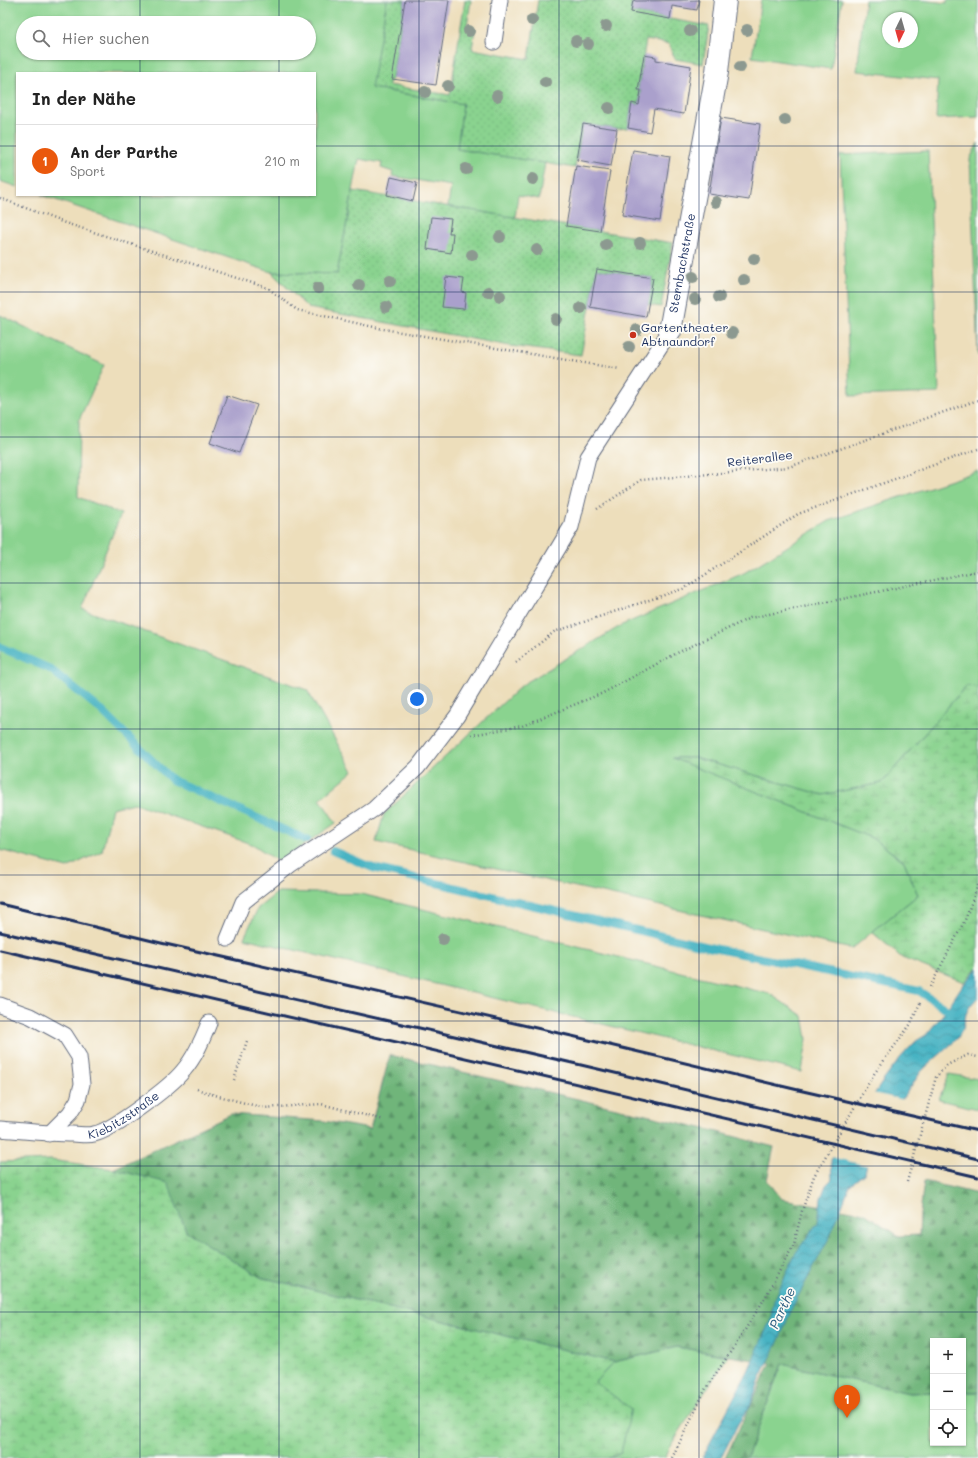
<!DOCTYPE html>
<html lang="de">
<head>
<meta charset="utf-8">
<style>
  :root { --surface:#fff; --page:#f2f2f2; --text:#222; --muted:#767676; --line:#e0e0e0; --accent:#ea580c }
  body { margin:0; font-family:Mali,sans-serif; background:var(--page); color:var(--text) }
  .controls { position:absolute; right:12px; bottom:12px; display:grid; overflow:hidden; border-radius:0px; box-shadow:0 1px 3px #0004 }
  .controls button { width:36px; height:36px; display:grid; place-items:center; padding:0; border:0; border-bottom:1px solid var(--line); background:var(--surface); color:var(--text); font:20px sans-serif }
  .compass { position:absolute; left:882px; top:12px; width:36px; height:36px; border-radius:50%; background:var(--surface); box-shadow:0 1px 3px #0004; rotate:185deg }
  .you { position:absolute; left:417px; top:699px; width:14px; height:14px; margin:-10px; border:3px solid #fff; border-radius:50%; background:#1a73e8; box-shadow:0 0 0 6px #1a73e833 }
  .badge { display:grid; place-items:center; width:26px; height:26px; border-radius:50%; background:var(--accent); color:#fff; font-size:13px; font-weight:700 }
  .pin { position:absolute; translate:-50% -33px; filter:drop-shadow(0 1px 2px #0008) }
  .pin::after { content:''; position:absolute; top:21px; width:14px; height:12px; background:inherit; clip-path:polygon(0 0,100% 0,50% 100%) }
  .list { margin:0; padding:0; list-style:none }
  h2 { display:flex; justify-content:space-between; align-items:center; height:52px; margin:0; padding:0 16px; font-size:17px }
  h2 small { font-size:13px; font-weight:400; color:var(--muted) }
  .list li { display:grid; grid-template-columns:26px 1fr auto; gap:12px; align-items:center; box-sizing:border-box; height:72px; padding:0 16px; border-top:1px solid var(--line) }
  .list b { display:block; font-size:15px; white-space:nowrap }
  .list p { margin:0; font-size:13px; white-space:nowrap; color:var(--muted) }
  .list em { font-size:13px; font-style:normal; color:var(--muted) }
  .icon { flex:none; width:22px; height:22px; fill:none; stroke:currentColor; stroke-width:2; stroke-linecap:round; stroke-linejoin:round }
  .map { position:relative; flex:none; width:978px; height:1458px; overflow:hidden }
  .search { position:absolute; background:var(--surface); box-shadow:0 1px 3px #0004; left:16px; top:16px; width:300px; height:44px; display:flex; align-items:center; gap:10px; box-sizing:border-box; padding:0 14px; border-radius:22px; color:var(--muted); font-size:15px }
  .panel { position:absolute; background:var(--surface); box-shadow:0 1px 3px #0004; left:16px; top:72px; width:300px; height:124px; border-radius:0px }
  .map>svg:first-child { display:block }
  .green { fill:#8ad38f; stroke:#528176; fill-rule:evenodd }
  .forest { fill:url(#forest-firs); stroke:#45726c }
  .wetland { fill:url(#wetland-marsh); stroke:#528176 }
  .garden { fill:url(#garden-dots); stroke:#528176 }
  .water { fill:url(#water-waves); stroke:#317190 }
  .pier { fill:#eddebb }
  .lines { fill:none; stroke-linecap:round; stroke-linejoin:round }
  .stream { stroke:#47b3c3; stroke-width:8 }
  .building { fill:#aaa0cc }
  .service-casing { stroke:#646c7f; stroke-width:17 }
  .minor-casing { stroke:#646c7f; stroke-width:24 }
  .path { stroke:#646c7f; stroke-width:2.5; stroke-dasharray:1 3; stroke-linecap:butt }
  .service { stroke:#fff; stroke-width:15 }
  .minor { stroke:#fff; stroke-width:22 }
  .rail { stroke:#1b2f5e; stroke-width:3 }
  .tree { fill:#8c9990 }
  .grid { fill:none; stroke:#1b2f5e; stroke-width:1; stroke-opacity:0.55 }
  .poi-dot { fill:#c8321e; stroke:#fdfcf7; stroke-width:1.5 }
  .labels { text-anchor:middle; stroke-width:3.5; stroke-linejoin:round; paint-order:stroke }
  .street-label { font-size:12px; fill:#1b2f5e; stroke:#fdfcf7 }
  .poi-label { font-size:12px; fill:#1b2f5e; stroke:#fdfcf7; text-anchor:start }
  .water-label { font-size:13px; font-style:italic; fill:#2a5d81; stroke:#fdfcf7 }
</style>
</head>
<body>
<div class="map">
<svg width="978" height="1458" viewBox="0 0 978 1458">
  <defs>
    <pattern id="forest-firs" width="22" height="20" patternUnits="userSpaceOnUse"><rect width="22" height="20" fill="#6fb57a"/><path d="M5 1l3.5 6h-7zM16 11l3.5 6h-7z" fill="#5a9467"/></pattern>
    <pattern id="wetland-marsh" width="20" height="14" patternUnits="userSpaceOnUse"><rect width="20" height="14" fill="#8ad38f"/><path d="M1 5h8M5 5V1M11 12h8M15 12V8" fill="none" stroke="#76b57e"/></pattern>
    <pattern id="garden-dots" width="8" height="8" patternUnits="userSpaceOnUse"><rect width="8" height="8" fill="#8ad38f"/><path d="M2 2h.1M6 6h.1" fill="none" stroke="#76b57e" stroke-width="1.8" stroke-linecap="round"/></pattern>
    <pattern id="water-waves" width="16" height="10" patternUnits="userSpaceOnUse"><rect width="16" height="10" fill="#47b3c3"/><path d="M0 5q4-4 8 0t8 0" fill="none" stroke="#3a92a2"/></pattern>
  </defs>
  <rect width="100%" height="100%" fill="#fdfcf7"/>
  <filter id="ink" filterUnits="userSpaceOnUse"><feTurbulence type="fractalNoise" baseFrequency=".025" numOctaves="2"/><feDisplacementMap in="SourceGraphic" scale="8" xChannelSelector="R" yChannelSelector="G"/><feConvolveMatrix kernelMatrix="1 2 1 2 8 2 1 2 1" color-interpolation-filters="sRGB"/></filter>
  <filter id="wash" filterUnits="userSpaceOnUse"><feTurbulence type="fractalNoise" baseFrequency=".012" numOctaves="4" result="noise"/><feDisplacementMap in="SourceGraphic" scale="16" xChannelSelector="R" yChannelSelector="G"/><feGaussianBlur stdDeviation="0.9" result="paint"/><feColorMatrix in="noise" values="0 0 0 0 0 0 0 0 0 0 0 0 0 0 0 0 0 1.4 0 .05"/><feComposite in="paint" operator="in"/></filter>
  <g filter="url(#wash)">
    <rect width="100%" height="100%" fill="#eddebb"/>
    <!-- green -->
    <path class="green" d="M0,0H387L372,88L463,104L457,149L545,163L539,199L518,195L515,218L448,206L451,186L392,176L393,172L381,168L382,163L359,159L337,274L271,272L41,195H315V73H17V187L0,181ZM23,23H309V53H23Z
      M761,0H842L831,69L752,57Z
      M865,0H920L947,3V0H978V117L936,119L938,80L857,71ZM888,18H912V42H888Z
      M978,143V356L970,159Z
      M928,151L939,393L850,396L840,155Z
      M0,315L104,365L79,420L78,497L121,514L82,609L307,690L353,771L320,799L336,823L279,862L254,845L134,803L112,808L102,851L67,868L0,850Z
      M978,471V687L966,686L882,783L823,795L695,758H673L872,838L904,861L918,895L872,932L852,949L376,842L384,814L522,685L622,625L744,573L829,521Z
      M278,892L361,894L770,994L803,1016L807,1039L802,1072L244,938L258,908Z
      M949,1074L978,1079V1109L939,1100Z
      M677,1347L728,1356L667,1451L665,1458H608L621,1453L595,1382L614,1362Z
      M782,1364L909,1393L933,1392V1443H963V1392H978V1458H747Z"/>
    <!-- forest -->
    <path class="forest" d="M390,1055L710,1130L774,1147L767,1180L782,1199L864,1213L899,1236L919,1235L920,1214L924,1181L978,1194V1392H963V1341H933V1392L909,1393L782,1364L747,1458H725L771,1363L677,1347L614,1362L260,1277L186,1231L167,1183L113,1169L231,1114L324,1121L370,1129Z"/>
    <!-- wetland -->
    <path class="wetland" d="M966,686L978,687V966L964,982L902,958L872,932L918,895L904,861L872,838L672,758H695L823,795L882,783Z
      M51,1160L113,1169L168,1183L186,1231L260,1277L614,1362L595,1382L631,1409L621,1453L608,1458H0V1162Z"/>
    <!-- garden -->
    <path class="garden" d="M387,0H405L392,79L388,85L450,95L465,0H471L467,27L475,29L472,49L529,59L538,0H633L631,12L709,26L703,64L675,59L669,44L646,40L638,90H641L639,105L632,103L628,128L617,129L583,124L575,168L457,149L463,104L371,88Z
      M353,191L673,243L661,307L648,305L653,278L597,269L581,355L510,346L308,308L271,272L337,274Z"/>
    <!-- water -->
    <path class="water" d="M978,968V997L970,1006L966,1014L963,1029L957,1039L927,1066L921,1072L895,1109L869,1154L865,1173L850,1185L830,1236L793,1306L778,1342L760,1379L750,1406L738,1424L721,1458H702L748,1371L770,1321L774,1301L795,1254L818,1222L821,1198L826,1185L832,1179L831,1160L883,1081L901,1057L916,1041L926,1035L944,1013L962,986Z"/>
    <!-- pier -->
    <path class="pier" d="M872,1093L904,1100L886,1127L871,1155L869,1166L831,1157Z"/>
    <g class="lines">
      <!-- stream -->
      <path class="stream" d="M0,647L50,669L101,710L172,780L307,840
        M333,851L373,868L713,948L919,991L952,1013"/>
    </g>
    <g id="blocks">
      <!-- building -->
      <path class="building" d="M405,0H449L436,85L392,79Z
        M633,0L636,1L699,0L697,10L672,6L670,19L631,12Z
        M644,55L656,57V60L691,66L684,114L654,109L650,132L628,128L632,103L639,105L641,90H638Z
        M721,118L760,124L749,200L709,194Z
        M583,124L617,129L611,166L577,160Z
        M633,150L670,156L660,221L622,215Z
        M576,166L610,171L600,231L566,226Z
        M391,177L417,183L413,201L387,195Z
        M431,217L451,219L449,233H453L451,253L427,249Z
        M597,269L653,278L646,317L590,307Z
        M446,277L464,279L462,292L466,293L464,309L442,307Z
        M227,395L257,405L239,453L210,443Z"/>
    </g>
  </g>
  <g filter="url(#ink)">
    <use href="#blocks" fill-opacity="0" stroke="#646c7f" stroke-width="1"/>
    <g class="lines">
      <defs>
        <g id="service">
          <path d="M494,42L500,0"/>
          <path d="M228,939L243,902L290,865L374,809L418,767L457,716L571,527L588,457L670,331"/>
          <path d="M0,1005L30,1016L65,1035L79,1057L82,1084L78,1100L70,1113L49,1134"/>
          <path id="s1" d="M0,1129C24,1131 48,1134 73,1134C79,1134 88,1136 94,1134C112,1131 171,1086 183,1071C195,1057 202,1041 209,1023"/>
        </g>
        <g id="minor">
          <path id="s2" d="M670,331L717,72L725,0"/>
        </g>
      </defs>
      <!-- service casing -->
      <use href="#service" class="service-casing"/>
      <!-- minor casing -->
      <use href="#minor" class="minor-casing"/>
      <!-- path -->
      <path class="path" d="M0,198L62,222L268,288L297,310L383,329L620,369
        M597,509L641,480L789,467L978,400
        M516,662L554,632L685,588L798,514L978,449
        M471,735L522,726L603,693L679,652L750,618L978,571
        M930,987L965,920L978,885
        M234,1080L247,1041
        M197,1089L211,1094L264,1108L321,1104L384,1120
        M907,1182L936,1077L947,1065L968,1055L978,1057
        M672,1458L706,1388L738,1341L765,1298L794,1244L802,1211L814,1176L874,1074L910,1025L921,1001"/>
      <!-- service -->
      <use href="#service" class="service"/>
      <!-- minor -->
      <use href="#minor" class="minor"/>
      <!-- rail -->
      <path class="rail" d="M0,904L161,943L576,1037L794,1089L978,1131
        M0,932L581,1065L978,1159
        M0,950L978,1177"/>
    </g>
    <!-- trees -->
    <g class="tree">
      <circle cx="532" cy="20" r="6"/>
      <circle cx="606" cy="26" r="6"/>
      <circle cx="747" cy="30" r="6"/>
      <circle cx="469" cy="31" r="6"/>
      <circle cx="690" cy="31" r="6"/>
      <circle cx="576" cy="41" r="6"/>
      <circle cx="588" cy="44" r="6"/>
      <circle cx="740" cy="67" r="6"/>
      <circle cx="545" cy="82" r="6"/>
      <circle cx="448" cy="86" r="6"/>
      <circle cx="425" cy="92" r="6"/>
      <circle cx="497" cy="96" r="6"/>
      <circle cx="609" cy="108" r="6"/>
      <circle cx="785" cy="120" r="6"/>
      <circle cx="466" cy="169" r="6"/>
      <circle cx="533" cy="179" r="6"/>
      <circle cx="716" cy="202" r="6"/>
      <circle cx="500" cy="237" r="6"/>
      <circle cx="640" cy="243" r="6"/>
      <circle cx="606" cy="245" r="6"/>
      <circle cx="537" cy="250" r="6"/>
      <circle cx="472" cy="255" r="6"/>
      <circle cx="754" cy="259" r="6"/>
      <circle cx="693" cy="277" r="6"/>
      <circle cx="744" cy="280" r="6"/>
      <circle cx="390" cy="281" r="6"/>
      <circle cx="359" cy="285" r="6"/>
      <circle cx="318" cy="288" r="6"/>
      <circle cx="488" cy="292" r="6"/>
      <circle cx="500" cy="296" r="6"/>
      <circle cx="719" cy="297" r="6"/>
      <circle cx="695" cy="299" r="6"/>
      <circle cx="386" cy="307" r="6"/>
      <circle cx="581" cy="308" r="6"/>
      <circle cx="556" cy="319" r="6"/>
      <circle cx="637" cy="330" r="6"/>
      <circle cx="732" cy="333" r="6"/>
      <circle cx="629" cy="347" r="6"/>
      <circle cx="443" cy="939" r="6"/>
    </g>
  </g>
  <!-- grid -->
  <path class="grid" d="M140,0V23M279,0V23M419,0V1458M559,0V1458M699,0V1458M838,0V1458M140,53V73M279,53V73M0,146H17M315,146H978M140,195V1458M279,195V1458M0,292H978M0,437H978M0,583H978M0,729H978M0,875H978M0,1021H978M0,1166H978M0,1312H978"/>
  <!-- markers -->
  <circle class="poi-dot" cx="633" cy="335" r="4"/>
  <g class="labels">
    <!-- street labels -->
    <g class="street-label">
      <text dy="4" stroke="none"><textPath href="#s2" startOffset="69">Sternbachstraße</textPath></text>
      <text transform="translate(760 459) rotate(-7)" y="4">Reiterallee</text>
      <text dy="4" stroke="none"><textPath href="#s1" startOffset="129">Kiebitzstraße</textPath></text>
    </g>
    <!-- poi labels -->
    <g class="poi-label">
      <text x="641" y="332">Gartentheater<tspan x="641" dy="14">Abtnaundorf</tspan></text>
    </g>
    <!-- water labels -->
    <g class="water-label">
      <text transform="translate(782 1308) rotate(-65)" y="5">Parthe</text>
    </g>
  </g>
</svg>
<div class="controls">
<button>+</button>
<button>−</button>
<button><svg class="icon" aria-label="locate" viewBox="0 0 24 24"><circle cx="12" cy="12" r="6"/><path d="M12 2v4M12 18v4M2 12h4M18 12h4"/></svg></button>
</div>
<svg class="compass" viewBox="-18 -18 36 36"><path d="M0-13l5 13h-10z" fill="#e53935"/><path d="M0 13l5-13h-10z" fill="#767676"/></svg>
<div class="you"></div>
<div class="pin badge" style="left:847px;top:1418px">1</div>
<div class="search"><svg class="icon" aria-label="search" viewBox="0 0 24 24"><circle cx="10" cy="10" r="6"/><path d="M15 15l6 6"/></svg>Hier suchen</div>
<section class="panel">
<h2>In der Nähe<small></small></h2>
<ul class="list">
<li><span class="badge">1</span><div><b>An der Parthe</b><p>Sport</p></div><em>210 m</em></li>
</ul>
</section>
</div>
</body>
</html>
